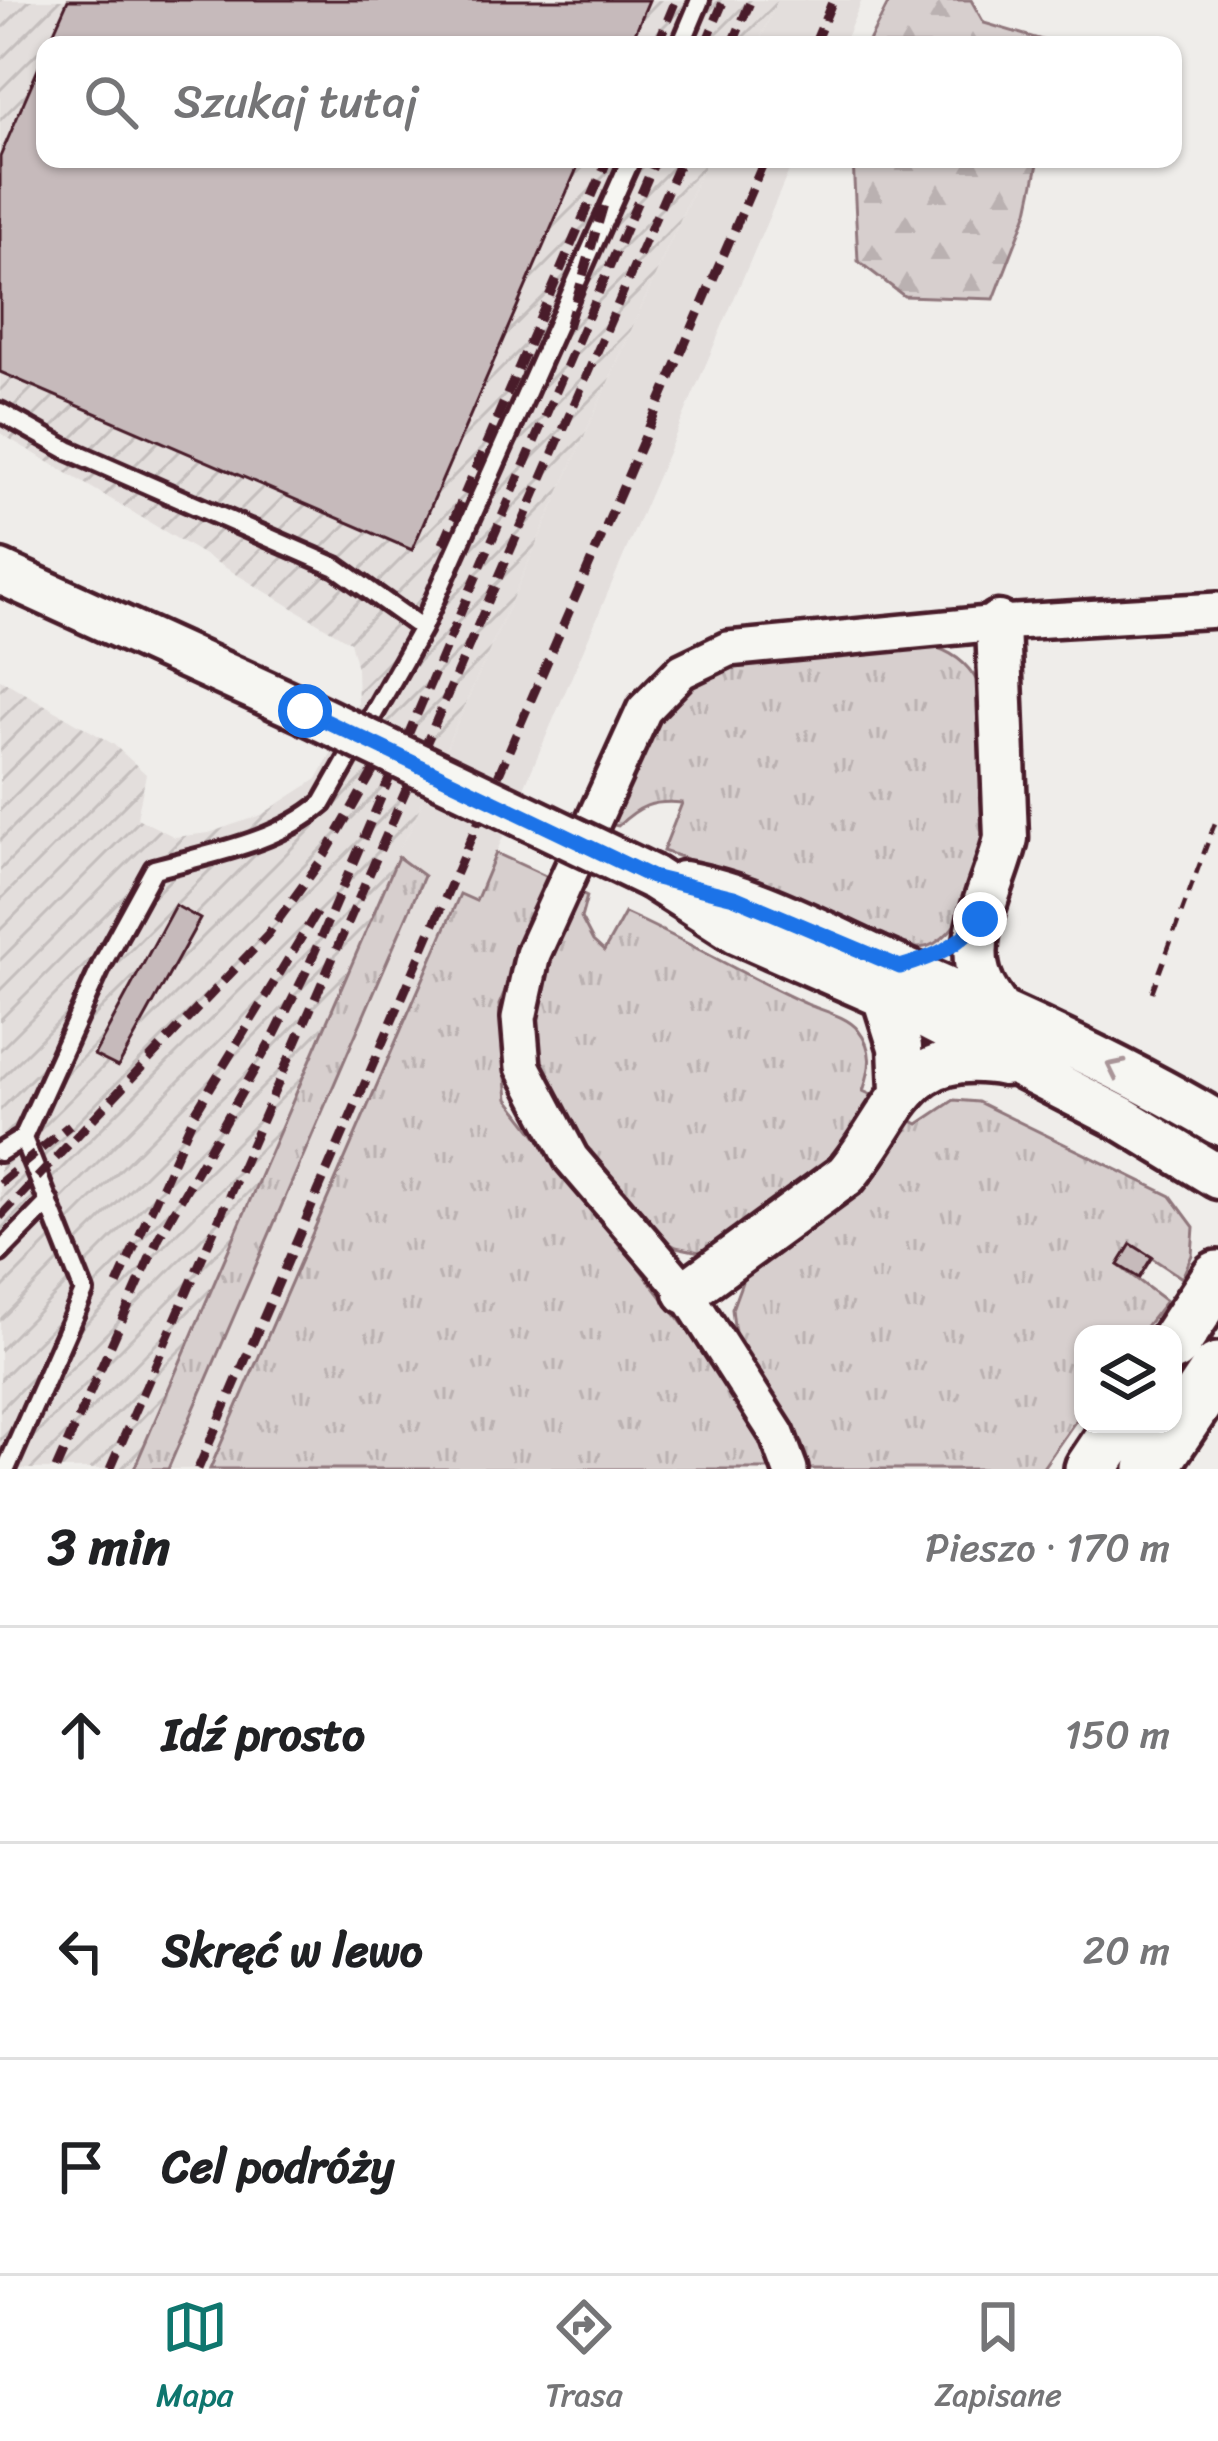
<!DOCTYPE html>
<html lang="pl">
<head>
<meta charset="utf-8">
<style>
  :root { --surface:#fff; --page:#f2f2f2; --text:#202124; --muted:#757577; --line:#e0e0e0; --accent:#0f766e }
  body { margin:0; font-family:Sriracha,sans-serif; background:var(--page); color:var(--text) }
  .controls { position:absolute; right:36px; bottom:36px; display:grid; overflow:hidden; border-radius:24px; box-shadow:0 3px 9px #0004 }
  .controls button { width:108px; height:108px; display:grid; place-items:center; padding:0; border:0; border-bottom:3px solid var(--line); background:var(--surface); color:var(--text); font:60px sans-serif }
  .stop { position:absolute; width:36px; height:36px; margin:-27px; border:9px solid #1a73e8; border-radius:50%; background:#fff }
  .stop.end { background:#1a73e8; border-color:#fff; box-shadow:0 3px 12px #0008 }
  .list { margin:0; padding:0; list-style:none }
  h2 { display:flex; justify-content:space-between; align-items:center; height:156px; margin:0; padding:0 48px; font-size:51px }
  h2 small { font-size:39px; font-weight:400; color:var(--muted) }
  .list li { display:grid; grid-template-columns:78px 1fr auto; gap:36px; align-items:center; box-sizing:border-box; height:216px; padding:0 48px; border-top:3px solid var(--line) }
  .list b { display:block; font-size:45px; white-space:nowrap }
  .list em { font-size:39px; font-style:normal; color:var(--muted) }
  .icon { flex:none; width:66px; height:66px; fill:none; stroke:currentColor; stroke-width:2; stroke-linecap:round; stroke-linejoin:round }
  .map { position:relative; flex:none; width:1218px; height:1469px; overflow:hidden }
  .search { position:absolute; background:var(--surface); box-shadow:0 3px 9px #0004; left:36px; right:36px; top:36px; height:132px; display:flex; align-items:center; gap:30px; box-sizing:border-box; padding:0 42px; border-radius:24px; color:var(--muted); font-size:45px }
  .sheet { height:804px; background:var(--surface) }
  nav { display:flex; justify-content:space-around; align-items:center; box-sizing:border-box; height:168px; border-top:3px solid var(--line); background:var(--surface); font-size:33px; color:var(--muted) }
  nav a { display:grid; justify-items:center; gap:6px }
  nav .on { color:var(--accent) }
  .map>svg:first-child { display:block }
  .built { fill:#e3dedc }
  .industrial { fill:url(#industrial-furrows) }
  .grass { fill:url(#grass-tufts); stroke:#90777c; stroke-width:3 }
  .forest { fill:url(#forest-firs); stroke:#90777c; stroke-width:3 }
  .building { fill:#c6babb; stroke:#4a1f2b; stroke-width:3 }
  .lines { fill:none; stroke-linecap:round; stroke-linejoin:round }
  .service-casing { stroke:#4a1f2b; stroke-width:26 }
  .minor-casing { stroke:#4a1f2b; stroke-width:42 }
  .tertiary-casing { stroke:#4a1f2b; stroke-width:51 }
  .primary-casing { stroke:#4a1f2b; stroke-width:60 }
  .path { stroke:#4a1f2b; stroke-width:4.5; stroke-dasharray:12 9; stroke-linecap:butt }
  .service { stroke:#f6f6f2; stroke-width:16 }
  .minor { stroke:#f6f6f2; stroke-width:33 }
  .tertiary { stroke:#f6f6f2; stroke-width:42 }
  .primary { stroke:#f6f6f2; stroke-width:51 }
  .rail { stroke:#4a1f2b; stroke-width:9; stroke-dasharray:18 9; stroke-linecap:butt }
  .tertiary-bridge-casing { stroke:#4a1f2b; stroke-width:51; stroke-linecap:butt }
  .tertiary-bridge { stroke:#f6f6f2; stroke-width:42 }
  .oneway { stroke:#a99598 }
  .route { stroke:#1a73e8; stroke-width:15 }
</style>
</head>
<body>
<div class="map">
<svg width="1218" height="1469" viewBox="0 0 1218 1469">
  <defs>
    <pattern id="industrial-furrows" width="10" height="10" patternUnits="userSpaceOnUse" patternTransform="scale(3)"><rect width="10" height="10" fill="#e3dedc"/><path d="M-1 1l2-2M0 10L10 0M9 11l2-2" fill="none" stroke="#c4bebd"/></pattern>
    <pattern id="grass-tufts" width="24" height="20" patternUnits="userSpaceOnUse" patternTransform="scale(3)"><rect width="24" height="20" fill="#d7cfce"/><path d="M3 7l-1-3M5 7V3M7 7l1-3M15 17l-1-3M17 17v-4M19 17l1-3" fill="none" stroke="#bab1b1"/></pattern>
    <pattern id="forest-firs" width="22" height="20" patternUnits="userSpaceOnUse" patternTransform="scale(3)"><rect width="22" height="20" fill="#d7cfce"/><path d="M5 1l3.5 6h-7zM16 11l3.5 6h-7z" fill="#bab1b1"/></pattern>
  </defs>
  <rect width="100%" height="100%" fill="#efedea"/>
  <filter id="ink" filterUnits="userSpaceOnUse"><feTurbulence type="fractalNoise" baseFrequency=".00833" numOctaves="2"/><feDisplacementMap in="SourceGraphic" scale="24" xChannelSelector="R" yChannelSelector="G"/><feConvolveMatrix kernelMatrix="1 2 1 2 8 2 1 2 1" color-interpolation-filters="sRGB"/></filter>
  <g filter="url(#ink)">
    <!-- built -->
    <path class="built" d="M777,0H862L843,45H758Z
      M707,159H794L475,902L460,895L210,1469H168L424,877L398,857L396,851L408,834Z"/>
    <!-- industrial -->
    <path class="industrial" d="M0,0H777L758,45H45V159H707L408,834L397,851L398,857L134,1469H0V679L113,744L146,774L137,818L175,837L209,833L261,815L317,779L358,705L357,668L350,642L0,433Z"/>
    <!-- grass -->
    <path class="grass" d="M921,643C942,648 961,656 974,676C991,702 995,788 993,820C992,856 962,945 920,948C878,951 791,900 750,882C722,870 692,861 663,851L682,803C652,800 639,806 618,826L603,823L648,730L678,691L718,665Z
      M496,853L552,879L499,1005L508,1099L744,1403L777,1469H210L460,894L476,901Z
      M398,857L424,876L168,1469H134Z
      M577,891L587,896L581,918L593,941L604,951L625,913C688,941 746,977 809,1005C824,1011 848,1017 858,1030C874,1050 871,1068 863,1091L878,1098L823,1175L704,1253L676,1247L653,1234C614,1182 533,1098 532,1031C532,989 561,929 577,891Z
      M954,1100L978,1102L1171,1196L1194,1227L1192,1255L1182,1278L1131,1244L1118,1265L1166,1301L1140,1334H1083V1410L1042,1469H806L784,1412L736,1344L732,1309L746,1271L905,1117L918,1124Z"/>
    <!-- forest -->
    <path class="forest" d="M890,0H971L984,23L1059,45H867Z
      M853,159H1039L1028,211L994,299L904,296L858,261Z"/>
    <!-- building -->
    <path class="building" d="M68,0H649L630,45H48Z
      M45,53V159H581L412,550L0,372V157Z
      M175,905L200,919L118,1067L94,1055Z
      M1131,1244L1152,1257L1139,1278L1118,1265Z"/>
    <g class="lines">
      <defs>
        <path id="service" d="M681,45L700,0
          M0,412L68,450L336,567L422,628L323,803C276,843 213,853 154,869L102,964L23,1138L0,1152
          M422,628L631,159
          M0,1252L49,1202
          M6,1469L84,1292L23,1138"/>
        <path id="minor" d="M790,1469L777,1434L686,1292L571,1158L523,1067L519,1018L533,954L644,710L682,671L728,649L998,623L1218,610"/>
        <path id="tertiary" d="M0,572L305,711
          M998,623L1006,838C997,880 962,938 981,981C985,993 995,1004 1002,1015
          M652,877L738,932L884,996L1121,1118L1218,1177
          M683,883C748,894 812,928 871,955C988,1006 1108,1058 1218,1123
          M884,996L900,1047L902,1091
          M686,1292L846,1175C899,1112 903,1045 1004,1064"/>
        <path id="primary" d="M1173,1345L1218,1277
          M1091,1469L1121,1424
          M1151,1469L1218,1369"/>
      </defs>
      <!-- service casing -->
      <use href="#service" class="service-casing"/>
      <!-- minor casing -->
      <use href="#minor" class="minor-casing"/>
      <!-- tertiary casing -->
      <use href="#tertiary" class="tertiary-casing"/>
      <!-- primary casing -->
      <use href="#primary" class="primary-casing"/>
      <!-- path -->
      <path class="path" d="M1152,992L1218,815"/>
      <!-- service -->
      <use href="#service" class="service"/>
      <!-- minor -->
      <use href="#minor" class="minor"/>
      <!-- tertiary -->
      <use href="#tertiary" class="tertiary"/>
      <!-- primary -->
      <use href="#primary" class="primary"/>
      <!-- rail -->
      <path class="rail" d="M657,45L676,0
        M705,45L724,0
        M732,45L751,0
        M814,45L833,0
        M568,327L605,201
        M443,544L608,159
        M0,1183L70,1125
        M0,1217L268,934L325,855L391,740
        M117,1285L195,1113L321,905
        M56,1469L159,1237L275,1034L306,972L656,159
        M110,1469L681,159
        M198,1469L765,159"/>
      <defs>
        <path id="tertiary-bridge" d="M305,711L652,877"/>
      </defs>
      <!-- tertiary-bridge casing -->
      <use href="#tertiary-bridge" class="tertiary-bridge-casing"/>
      <!-- tertiary-bridge -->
      <use href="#tertiary-bridge" class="tertiary-bridge"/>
    </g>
    <!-- one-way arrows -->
    <defs><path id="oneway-chevron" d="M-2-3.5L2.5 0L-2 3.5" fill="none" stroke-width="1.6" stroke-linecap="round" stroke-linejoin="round" transform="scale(3)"/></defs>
    <use class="oneway" href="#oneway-chevron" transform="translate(1115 1068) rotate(-154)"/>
  </g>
  <g class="lines" filter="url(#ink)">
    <!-- route -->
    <path class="route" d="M305,711L652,877L734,897L900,967C934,957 958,947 980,919"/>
  </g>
</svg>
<div class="controls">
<button><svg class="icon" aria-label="layers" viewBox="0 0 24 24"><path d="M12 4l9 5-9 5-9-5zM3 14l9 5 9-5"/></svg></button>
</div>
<div class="stop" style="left:305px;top:711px"></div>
<div class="stop end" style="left:980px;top:919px"></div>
<div class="search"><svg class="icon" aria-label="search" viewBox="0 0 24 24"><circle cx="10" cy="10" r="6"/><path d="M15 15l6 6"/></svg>Szukaj tutaj</div>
</div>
<section class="sheet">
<h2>3 min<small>Pieszo · 170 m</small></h2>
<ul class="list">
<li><svg class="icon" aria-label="ahead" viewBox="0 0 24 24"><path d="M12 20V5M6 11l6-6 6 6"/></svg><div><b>Idź prosto</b></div><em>150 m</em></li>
<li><svg class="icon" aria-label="left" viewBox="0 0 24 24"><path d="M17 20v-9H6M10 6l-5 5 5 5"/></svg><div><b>Skręć w lewo</b></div><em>20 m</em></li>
<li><svg class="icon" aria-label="arrive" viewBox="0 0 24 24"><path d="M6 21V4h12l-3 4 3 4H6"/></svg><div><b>Cel podróży</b></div></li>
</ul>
</section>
<nav>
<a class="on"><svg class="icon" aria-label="map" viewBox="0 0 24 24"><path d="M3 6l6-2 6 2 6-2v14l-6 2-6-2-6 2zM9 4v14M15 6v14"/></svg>Mapa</a>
<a><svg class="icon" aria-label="directions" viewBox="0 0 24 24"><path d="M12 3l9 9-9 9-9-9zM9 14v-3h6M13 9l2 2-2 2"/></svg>Trasa</a>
<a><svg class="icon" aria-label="saved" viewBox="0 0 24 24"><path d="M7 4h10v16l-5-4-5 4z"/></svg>Zapisane</a>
</nav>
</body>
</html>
